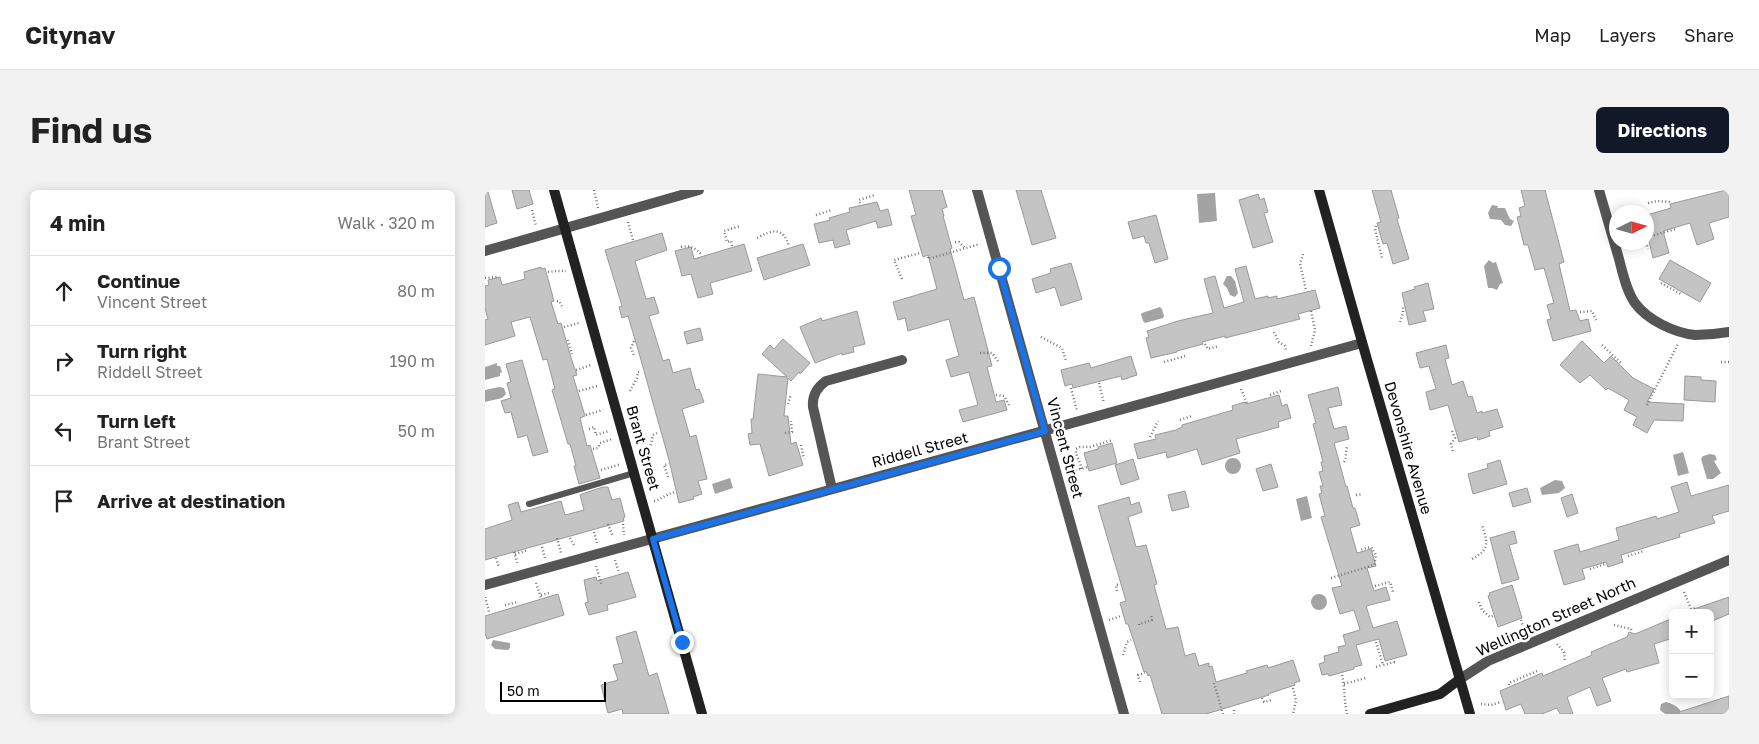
<!DOCTYPE html>
<html lang="en">
<head>
<meta charset="utf-8">
<style>
  :root { --surface:#fff; --page:#f2f2f2; --text:#222; --muted:#767676; --line:#e0e0e0; --accent:#111827 }
  body { margin:0; font-family:"Golos Text",sans-serif; background:var(--page); color:var(--text) }
  .controls { position:absolute; right:15px; bottom:15px; display:grid; overflow:hidden; border-radius:8px; box-shadow:0 2px 12px #0003 }
  .controls button { width:45px; height:45px; display:grid; place-items:center; padding:0; border:0; border-bottom:1px solid var(--line); background:var(--surface); color:var(--text); font:25px sans-serif }
  .compass { position:absolute; left:1124px; top:15px; width:45px; height:45px; border-radius:50%; background:var(--surface); box-shadow:0 2px 12px #0003; rotate:85deg }
  .scale { position:absolute; left:15px; bottom:12px; width:106px; box-sizing:border-box; padding-left:5px; border:2px solid #000; border-top:0; font-size:14px; line-height:18px; white-space:nowrap; color:#000; -webkit-text-stroke:4px #fff; paint-order:stroke }
  .stop { position:absolute; width:15px; height:15px; margin:-11px; border:4px solid #1a73e8; border-radius:50%; background:#fff }
  .stop.end { background:#1a73e8; border-color:#fff; box-shadow:0 1px 5px #0008 }
  .list { margin:0; padding:0; list-style:none }
  h2 { display:flex; justify-content:space-between; align-items:center; height:65px; margin:0; padding:0 20px; font-size:21px }
  h2 small { font-size:16px; font-weight:400; color:var(--muted) }
  .list li { display:grid; grid-template-columns:32px 1fr auto; gap:15px; align-items:center; box-sizing:border-box; height:70px; padding:0 20px; border-top:1px solid var(--line) }
  .list b { display:block; font-size:19px; white-space:nowrap }
  .list p { margin:0; font-size:16px; white-space:nowrap; color:var(--muted) }
  .list em { font-size:16px; font-style:normal; color:var(--muted) }
  .icon { flex:none; width:28px; height:28px; fill:none; stroke:currentColor; stroke-width:2; stroke-linecap:round; stroke-linejoin:round }
  .map { position:relative; flex:none; width:1244px; height:524px; overflow:hidden; border-radius:8px }
  header { display:flex; align-items:center; gap:30px; box-sizing:border-box; height:70px; padding:0 25px; background:var(--surface); border-bottom:1px solid var(--line) }
  header strong { font-size:24px }
  nav { display:flex; gap:28px; margin-inline-start:auto; font-size:18px }
  .intro { display:flex; align-items:center; justify-content:space-between; box-sizing:border-box; height:120px; padding:0 30px }
  h1 { margin:0; font-size:35px }
  .button { padding:12px 22px; border-radius:8px; background:var(--accent); color:#fff; font-size:18px; font-weight:700 }
  main { display:flex; gap:30px; padding:0 30px }
  aside { flex:1; background:var(--surface); border-radius:8px; box-shadow:0 2px 12px #0003 }
  .map>svg:first-child { display:block }
  .water { fill:#a3a3a3 }
  .building { fill:#c4c4c4; stroke:#999 }
  .lines { fill:none; stroke-linecap:round; stroke-linejoin:round }
  .path { stroke:#777; stroke-width:2.5; stroke-dasharray:1 2.5; stroke-linecap:butt }
  .lane { stroke:#555; stroke-width:6 }
  .street { stroke:#555; stroke-width:10 }
  .secondary { stroke:#222; stroke-width:10 }
  .route { stroke:#1a73e8; stroke-width:6 }
  .labels { text-anchor:middle; stroke-width:5; stroke-linejoin:round; paint-order:stroke }
  .street-label { font-size:15px; fill:#000; stroke:#fff }
</style>
</head>
<body>
<header>
<strong>Citynav</strong>
<nav><a>Map</a><a>Layers</a><a>Share</a></nav>
</header>
<div class="intro"><h1>Find us</h1><a class="button">Directions</a></div>
<main>
<aside>
<h2>4 min<small>Walk · 320 m</small></h2>
<ul class="list">
<li><svg class="icon" aria-label="ahead" viewBox="0 0 24 24"><path d="M12 20V5M6 11l6-6 6 6"/></svg><div><b>Continue</b><p>Vincent Street</p></div><em>80 m</em></li>
<li><svg class="icon" aria-label="right" viewBox="0 0 24 24"><path d="M7 20v-9h11M14 6l5 5-5 5"/></svg><div><b>Turn right</b><p>Riddell Street</p></div><em>190 m</em></li>
<li><svg class="icon" aria-label="left" viewBox="0 0 24 24"><path d="M17 20v-9H6M10 6l-5 5 5 5"/></svg><div><b>Turn left</b><p>Brant Street</p></div><em>50 m</em></li>
<li><svg class="icon" aria-label="arrive" viewBox="0 0 24 24"><path d="M6 21V4h12l-3 4 3 4H6"/></svg><div><b>Arrive at destination</b></div></li>
</ul>
</aside>
<div class="map">
<svg width="1244" height="524" viewBox="0 0 1244 524">
  <rect width="100%" height="100%" fill="#fff"/>
  <!-- water -->
  <path class="water" d="M730,3L732,31L714,33L712,4Z
    M1007,15L1013,16L1012,18H1020L1025,29L1029,31L1026,36L1020,35L1016,30L1005,29L1003,23Z
    M1004,70L1008,73L1011,72L1018,93L1015,94L1012,100L1007,98H1003L999,76Z
    M742,86H746L750,91L753,103L750,107L745,105L742,98L738,94Z
    M675,117L677,119L679,126L678,128L660,133L658,131L656,124L657,123Z
    M12,173V176H15L17,182L15,183V186L0,190V177Z
    M14,197L19,198L21,204L17,208L0,212V200Z
    M1198,262L1204,283L1193,286L1188,265Z
    M1225,264L1230,265L1232,270L1229,271L1236,283L1228,289H1222L1216,269L1218,266Z
    M740 276a8 8 0 1 1 16 0a8 8 0 1 1-16 0Z
    M245,288L248,298L230,304L227,294Z
    M1070,290L1077,291L1080,298L1074,303L1057,305L1055,298Z
    M822,306L827,328L816,331L811,309Z
    M826 412a8 8 0 1 1 16 0a8 8 0 1 1-16 0Z
    M8,450L25,453V458L23,460L10,459L6,455Z
    M1181,512C1188,514 1195,517 1197,524H1180L1175,520L1176,514Z"/>
  <!-- building -->
  <path class="building" d="M27,0H44L48,14L32,19Z
    M424,0H457L462,17L457,19L459,26H458L467,58L465,59L479,110L489,107L507,176L502,177L511,212L519,210L522,220L478,232L474,220L493,215L484,182L466,187L461,170L474,166L464,129L423,141L420,128L413,130L408,112L452,99L443,65L438,67L426,26L431,25Z
    M531,0H556L571,48L547,55Z
    M887,0H906L914,28L912,29L924,69L908,74L902,53L898,54L892,33L896,32Z
    M1036,0H1060L1079,72L1074,74L1085,121L1091,120L1095,131L1103,129L1106,141L1068,151L1062,130L1066,129L1062,115L1069,113L1059,78L1050,80L1043,55H1039L1032,27L1036,26L1034,18L1040,16Z
    M1241,0H1244V27L1224,33L1229,49L1212,55L1205,33L1178,41L1184,63L1168,68L1162,43V25L1186,18L1185,14Z
    M0,2H3L12,33L0,37Z
    M773,4L775,10L779,8L783,22L779,23L788,52L768,58L754,10Z
    M392,12L395,21L403,19L407,35L393,38L391,31L361,40L365,54L350,58L348,50L334,53L329,34L345,30L344,28L365,22L364,18Z
    M671,25L683,69L670,73L664,53H661L659,46L648,49L643,32Z
    M177,43L182,60L150,71L161,109L169,107L174,123L164,126L178,171L184,169L188,183L205,178L211,200L214,199L219,212L197,219L205,247L211,245L222,289L213,291L217,304L208,307L209,309L194,313L184,270L154,163L143,126L137,128L134,117L137,116L120,60Z
    M259,54L267,81L225,93L228,104L213,108L206,84L197,86L190,61L206,57L209,69Z
    M318,54L325,75L279,90L272,68Z
    M1185,70L1226,93L1215,112L1174,89Z
    M586,73L597,109L576,116L570,97L551,103L547,89L566,83L565,79Z
    M761,76L770,109L783,106V108L792,106V109L830,100L835,118L813,124L815,129L740,148V146L717,152L718,154L692,161V162L666,168L661,148L664,147L662,141L693,131L728,123L719,89L730,86L739,118L759,112L750,79Z
    M56,77V79L60,78L69,111L66,112L73,134L76,133L87,171L92,185L88,186L100,226L95,228L102,256L105,255L115,288L94,294L89,276H91L85,254H83L67,200L70,199L62,169L58,170L45,127L26,132L30,146L0,155V130L3,129L0,118V96L4,95L3,90L15,87L17,95L40,89L39,82Z
    M943,93L949,119L938,121L941,131L924,135L917,103L930,99L929,97Z
    M372,121L380,154L368,157L369,162L357,165V163L330,173L315,137L336,128L337,131Z
    M215,138L218,150L202,154L199,142Z
    M298,149L325,173L315,184L314,182L306,191L303,188L299,226H303L306,254L311,252L318,275L284,286L275,254L265,255L263,244L267,243L266,229H268L273,184L302,187L277,164L285,155L289,159Z
    M1097,151L1119,173L1126,166L1148,188L1169,199L1162,212L1199,214L1198,231L1169,230L1162,243L1148,235L1152,227L1139,220L1144,210L1123,198L1121,200L1105,185L1095,193L1075,175Z
    M961,155L964,168L960,169L967,195L978,191L983,207L987,206L992,223L997,221V223L1012,219L1018,237L1004,241L1005,246L993,250L992,247L974,252L963,215L945,220L941,202L951,199L944,176L935,178L931,163Z
    M646,166L652,185L637,190L636,186L588,198L587,194L580,196L576,180L604,173L606,178Z
    M37,170L63,262L48,266L42,245L33,248L26,222L20,223L16,211L26,208L22,193L26,192L21,174Z
    M1200,186L1216,187V190L1231,191L1230,212L1199,210Z
    M853,197L857,215L843,218L849,239L861,236L864,249L849,253L861,297L862,296L868,318H870L875,335L865,338L872,363L886,359L891,376L882,378L889,401L901,397L905,410L881,416L888,438L912,431L922,465L900,471L894,449L871,455L877,475L869,477V479L844,486L843,484L837,485L834,474L840,472L839,466L854,462L853,457L861,455L858,445L875,440L869,420L855,424L847,398L857,396L836,327L840,326L834,304L837,303L835,296H838L834,282L838,281L836,272H838L828,234L831,233L823,205Z
    M794,205L797,216L802,214L806,228L793,232L794,237L751,249L755,263L717,275L712,259L682,268L681,262L653,269L649,254L671,249L670,245L691,240L697,237V235L748,220L747,216L760,212L761,214Z
    M627,253L632,273L604,281L599,263L613,259V257Z
    M648,269L654,289L636,295L630,275Z
    M1015,270L1022,294L988,304L983,284L1003,278L1002,274Z
    M786,274L793,297L778,301L771,279Z
    M1202,292L1206,306L1244,295V321L1227,326L1230,333L1194,344L1195,347L1136,365L1138,372L1123,377L1121,372L1097,379L1100,389L1079,395L1069,361L1093,354L1095,362L1134,350L1131,338L1171,326L1172,329L1194,322L1186,297Z
    M118,297H123L127,310L135,308L140,327L138,328L139,331L0,370V339L27,330L23,315L33,312L36,322L76,311L80,325L99,320L95,305L97,304Z
    M1042,298L1046,312L1028,317L1024,303Z
    M700,301L704,317L687,321L683,305Z
    M1087,304L1093,323L1082,327L1076,308Z
    M644,307L646,315L654,312L657,322L643,327L651,357L661,355L672,394L669,395L681,439L693,437L700,466L710,463L714,476L724,473V477L727,476L731,492L762,483L761,481L782,475L783,478L808,470L815,491L809,493L810,495L783,504L784,505L721,524H677L665,485L663,486L661,481L659,482L643,434H641L635,413L641,411L613,316Z
    M1029,341L1032,353L1024,355L1034,389L1017,394L1005,348Z
    M143,382L151,407L122,415L123,420L104,425L100,413L103,412L99,390L111,387L112,391Z
    M1027,395L1037,428L1013,437L1003,406L1005,405L1004,403Z
    M73,404L79,425L2,449L0,443V426Z
    M1244,407V424L1225,432V423H1204L1203,421Z
    M1188,428V448L1169,454L1174,473L1142,482L1141,479L1117,488L1126,511L1112,516L1105,497L1082,507L1088,524H1075L1072,518L1057,524H1040L1036,514L1021,520L1015,501L1057,483L1058,486L1107,465L1106,462L1142,447L1144,442L1150,444Z
    M151,441L164,486L172,483L184,524H138L137,519L123,523L116,495L133,490L128,475L138,473L131,447Z
    M1244,506V524H1194V522Z"/>
  <g class="lines">
    <!-- path -->
    <path class="path" d="M109,0L113,18
      M375,13L374,10L390,5
      M1163,13L1172,11L1186,12
      M47,20L51,36
      M331,25L347,20
      M143,32L148,50
      M891,36L890,39L897,68
      M1162,47L1191,39
      M272,48C287,40 298,36 304,56
      M470,52H474L480,58
      M1161,52L1163,59
      M247,56L246,51L242,52L239,41L255,36
      M196,57C206,55 210,58 217,65
      M818,64L815,74L821,100
      M443,67V69L495,54
      M63,82L71,81H81
      M0,88L12,87
      M417,89L409,70L435,63
      M1176,93L1196,104
      M72,111H74L77,116
      M826,121L830,140L826,156
      M1095,122L1107,121L1112,132
      M915,132L918,123V116
      M79,137L94,133
      M789,142L794,152L800,156L801,161
      M556,147L577,158L581,171
      M83,150L87,164
      M149,151L146,158L149,166
      M720,154L723,159L734,156
      M1117,155L1136,173
      M495,163H507L513,171
      M679,172L700,166
      M1236,172H1244
      M91,180L106,175
      M614,193L619,213
      M586,198L592,221
      M756,199L762,213
      M94,201L112,196
      M145,201L152,188L153,182H155
      M511,205L519,206L525,217
      M785,205L796,201
      M303,214L306,204
      M1162,215L1193,154
      M101,225L118,220
      M695,230L707,226
      M104,239L109,237L111,245L124,241
      M967,241L970,248L966,254L968,262
      M300,243L307,242L306,231
      M665,247L673,231
      M316,255L319,269
      M108,259L113,258L115,253L127,249
      M164,262L168,245L172,243
      M859,272C862,268 860,262 862,257
      M596,279C596,271 590,266 591,259L595,257H605L628,250
      M116,280L136,274
      M584,282L602,277
      M183,287L179,275L184,274
      M871,305L877,304
      M169,311C177,309 181,304 190,302
      M123,334L128,347
      M138,334L139,345
      M109,342L112,353
      M72,348L76,363
      M85,348L90,357
      M57,357L60,368
      M29,362L33,375
      M30,364L43,360
      M1143,366L1159,361
      M11,368L14,378
      M987,369C1006,359 1002,352 997,334
      M130,370L134,383
      M111,376L117,396
      M1105,379L1120,374
      M846,388L889,375L891,365L886,357L874,360
      M51,393L56,408
      M890,396L905,392L908,402
      M632,401L631,395L634,394
      M1199,402L1206,419L1211,418
      M56,405L64,403
      M0,407L4,422
      M994,412L997,420L1005,427L1008,426
      M20,415L33,412
      M624,430L636,426
      M1036,430L1040,442
      M654,435V434L667,430L666,425
      M1129,435L1146,439L1147,441
      M891,452L898,475L909,472L908,470
      M1072,454L1079,462L1080,472
      M638,465L642,452L646,450
      M891,477L898,475
      M857,485C860,498 859,511 862,524
      M655,492L653,485L660,483
      M729,493L738,524
      M859,494L881,488
      M1024,495V493L1052,481
      M808,498L811,511L808,524
      M777,508L779,512L787,510
      M996,514L1006,515L1016,512
      M749,520V524"/>
    <!-- lane -->
    <path class="lane" d="M44,314L149,283"/>
    <!-- street -->
    <path class="street" d="M492,0L639,524
      M1114,0C1120,21 1126,42 1132,62C1137,78 1140,99 1150,113C1162,130 1190,143 1210,145C1221,145 1233,144 1244,142
      M0,61L214,0
      M347,299L328,217C327,206 331,198 341,191L417,170
      M0,395L877,153
      M975,489L1003,471L1244,370"/>
    <!-- secondary -->
    <path class="secondary" d="M69,0L217,524
      M834,0L881,166L985,524
      M885,524L955,504L975,489"/>
  </g>
  <g class="lines">
    <!-- route -->
    <path class="route" d="M197,452L168,349L560,241L514,78"/>
  </g>
  <g class="labels">
    <!-- street labels -->
    <g class="street-label">
      <text transform="translate(158 258) rotate(74)" y="5">Brant Street</text>
      <text transform="translate(580 258) rotate(75)" y="5">Vincent Street</text>
      <text transform="translate(923 258) rotate(74)" y="5">Devonshire Avenue</text>
      <text transform="translate(435 260) rotate(-15)" y="5">Riddell Street</text>
      <text transform="translate(1071 427) rotate(-24)" y="5">Wellington Street North</text>
    </g>
  </g>
</svg>
<div class="controls">
<button>+</button>
<button>−</button>
</div>
<svg class="compass" viewBox="-18 -18 36 36"><path d="M0-13l5 13h-10z" fill="#e53935"/><path d="M0 13l5-13h-10z" fill="#767676"/></svg>
<div class="scale">50 m</div>
<div class="stop" style="left:514px;top:78px"></div>
<div class="stop end" style="left:197px;top:452px"></div>
</div>
</main>
</body>
</html>
